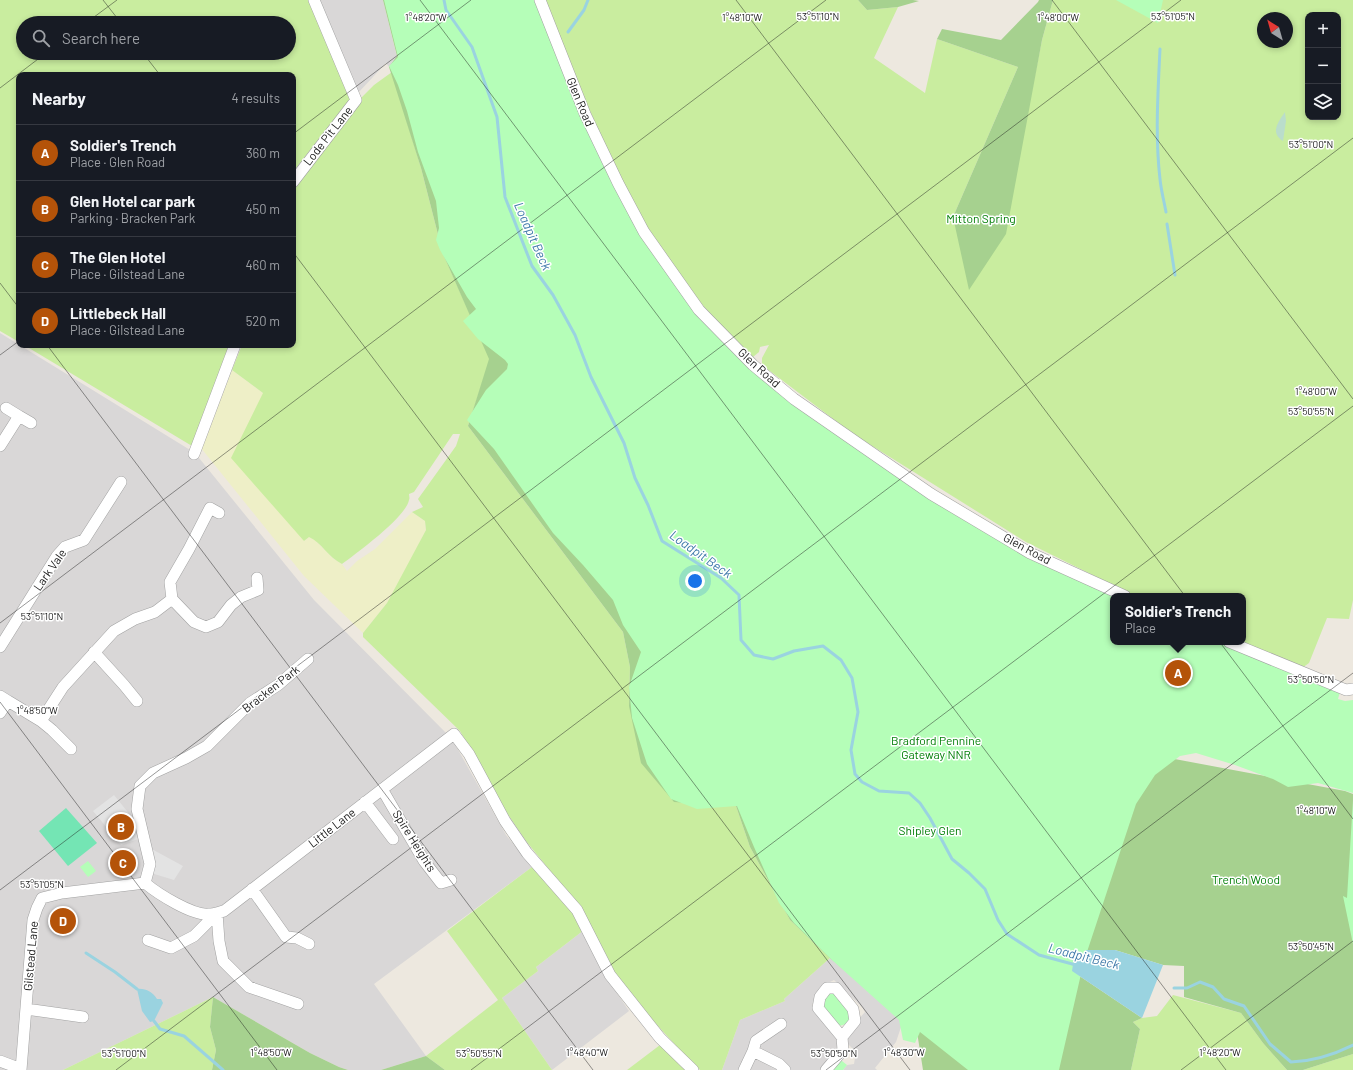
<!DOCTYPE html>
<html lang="en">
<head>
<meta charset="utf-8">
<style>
  :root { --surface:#171b24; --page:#242831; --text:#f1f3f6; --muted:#9ea1a6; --line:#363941; --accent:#b45309 }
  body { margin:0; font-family:Barlow,sans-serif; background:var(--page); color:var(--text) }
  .controls { position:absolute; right:12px; top:12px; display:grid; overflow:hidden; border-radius:8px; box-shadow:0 2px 6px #0003 }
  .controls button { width:36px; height:36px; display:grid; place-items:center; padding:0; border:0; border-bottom:1px solid var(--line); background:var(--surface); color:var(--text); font:20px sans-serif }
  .compass { position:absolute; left:1257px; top:12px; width:36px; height:36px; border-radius:50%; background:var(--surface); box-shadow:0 2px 6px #0003; rotate:323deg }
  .you { position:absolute; left:695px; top:581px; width:14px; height:14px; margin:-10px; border:3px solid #fff; border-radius:50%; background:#1a73e8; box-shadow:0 0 0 6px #1a73e833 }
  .badge { display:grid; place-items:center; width:26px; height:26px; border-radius:50%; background:var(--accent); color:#fff; font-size:13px; font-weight:700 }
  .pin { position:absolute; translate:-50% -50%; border:2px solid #fff; box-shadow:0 1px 4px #0006 }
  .popup { position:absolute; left:1110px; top:593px; width:136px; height:52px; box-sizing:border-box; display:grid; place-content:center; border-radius:8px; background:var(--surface); filter:drop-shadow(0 1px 3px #0005); font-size:13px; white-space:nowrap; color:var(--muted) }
  .popup b { font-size:15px; color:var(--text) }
  .popup::after { content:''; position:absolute; left:50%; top:100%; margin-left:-8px; border:8px solid transparent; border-top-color:var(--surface) }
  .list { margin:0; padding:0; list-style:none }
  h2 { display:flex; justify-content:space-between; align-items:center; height:52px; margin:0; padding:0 16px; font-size:17px }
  h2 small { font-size:13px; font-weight:400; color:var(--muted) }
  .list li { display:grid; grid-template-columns:26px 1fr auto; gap:12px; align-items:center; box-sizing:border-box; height:56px; padding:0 16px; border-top:1px solid var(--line) }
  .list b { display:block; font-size:15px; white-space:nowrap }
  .list p { margin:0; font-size:13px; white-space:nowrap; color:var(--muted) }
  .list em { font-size:13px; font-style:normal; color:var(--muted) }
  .icon { flex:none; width:22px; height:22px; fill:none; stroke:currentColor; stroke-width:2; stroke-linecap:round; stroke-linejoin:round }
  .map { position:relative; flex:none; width:1353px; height:1070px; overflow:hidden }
  .search { position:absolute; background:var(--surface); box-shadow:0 2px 6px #0003; left:16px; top:16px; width:280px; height:44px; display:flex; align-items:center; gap:10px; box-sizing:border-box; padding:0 14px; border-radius:22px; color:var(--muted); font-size:15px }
  .panel { position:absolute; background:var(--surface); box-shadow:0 2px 6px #0003; left:16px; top:72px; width:280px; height:276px; border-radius:8px }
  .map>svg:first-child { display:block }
  .residential { fill:#d9d7d7 }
  .farmland { fill:#eeefc7 }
  .grass { fill:#c9ed9f; fill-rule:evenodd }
  .forest { fill:#a6d18f }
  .wetland { fill:#baddcb }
  .park { fill:#b5feb8 }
  .pitch { fill:#74e5b4 }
  .parking { fill:#e3e3e3 }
  .water { fill:#9ad3e0 }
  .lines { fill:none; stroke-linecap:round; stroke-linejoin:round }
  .stream { stroke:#9ad3e0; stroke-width:3 }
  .minor-casing { stroke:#a2a2a2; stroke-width:12 }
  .minor { stroke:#fff; stroke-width:11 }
  .ticks { fill:none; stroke:#1b1b1b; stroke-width:1; stroke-opacity:0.45 }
  .labels { text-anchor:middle; stroke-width:3; stroke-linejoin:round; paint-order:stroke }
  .street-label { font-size:12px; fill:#1b1b1b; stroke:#fff }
  .park-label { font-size:12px; fill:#027f07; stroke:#fff }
  .water-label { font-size:13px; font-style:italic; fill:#3e79a9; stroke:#fff }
  .ticks-label { font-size:10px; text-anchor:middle; fill:#1b1b1b; stroke:#fff; stroke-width:3; stroke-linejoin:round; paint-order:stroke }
</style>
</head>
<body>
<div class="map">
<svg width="1353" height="1070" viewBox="0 0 1353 1070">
  <rect width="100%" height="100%" fill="#ede8df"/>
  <!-- residential -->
  <path class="residential" d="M320,0H383L397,57L389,67L386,63L358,93Z
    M0,333L195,453L314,600L452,739L506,835L532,867L374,984L426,1056L381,1070H348L339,1067L310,1053L213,997L63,1070H0Z
    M584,930L600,968L629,1011L552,1070L502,998L538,971L536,967Z
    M830,958L903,1021L896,1042L875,1068L877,1070H843L847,1065L854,1064L855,1058L858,1054L846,1042L857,1021L865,1012L862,1007L834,980L824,985L812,1005L836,1035L839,1049L822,1070H791L758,1046L768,1035L787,1026L782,1019L759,1033L740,1070H722L740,1020L785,1001L784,999Z
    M757,1056L781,1070H747Z"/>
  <!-- farmland -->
  <path class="farmland" d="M232,370L263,393L304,541L309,537L314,539L334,559L342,564L347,571L357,561L375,549L412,512L425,521L426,530L412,558L387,603L363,633L304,576L201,448Z"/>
  <!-- grass -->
  <path class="grass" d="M0,0H308L350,99L293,172V75H19V342L0,331ZM23,23H289V53H23Z
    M545,0H858L867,10L898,7L874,58L925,93L937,39L1018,67L953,217L1030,100L1042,40L1053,0H1353V600L1349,619L1327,618L1309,663L1302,668L1243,642V596H1135L1026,542L853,434L762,365V358L769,345L760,347L759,352L753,357L731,338L700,302L642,220L612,160L586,102ZM1308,15H1338V117H1308ZM1263,18H1287V42H1263Z
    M392,72L421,168L443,254L490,359L468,426L623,632L630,667L629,706L736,806L750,847L790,920L830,958L784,999L785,1001L740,1020L722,1070H700L680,1050L623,988L581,909L526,841L505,810L460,731L363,637V633L387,603L426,530L425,521L412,512L423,507L418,499L456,446L460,434H453L414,492L409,494C409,496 410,498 409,500C406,517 357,553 342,564C328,557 322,543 309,537L304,541L231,458L263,393L232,370L242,345H293V188L356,106L362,101L361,98L374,85Z
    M24,345H229L192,446Z
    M532,867L572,910L584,930L536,967L538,971L502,998L552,1070H445L426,1056L498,1000L447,931Z
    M1173,995L1241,1013L1263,1043L1287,1070H1131L1140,1029L1133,1022L1142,1018L1157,1016Z
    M213,997L210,1027L216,1050L212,1070H63Z
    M660,1045L686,1070H627Z
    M1353,1054V1070H1303Z"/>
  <!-- forest -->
  <path class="forest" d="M383,0H481L575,225L1132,751L1345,791L1353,794V1054L1303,1070H1287L1263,1043L1241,1013L1184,997V966L1163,965L1115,950L1072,971L1142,1018L1133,1022L1140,1029L1131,1070H923L917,1032L830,958L790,920L750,847L736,806L674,802L641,763L629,706L630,667L623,632L468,426L489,359L443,254L421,168L389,67L397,56Z
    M858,0H913L919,1L898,7L867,10Z
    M1039,0H1053L1042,40L1006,234L969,290L953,217L1018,67L937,39L942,29L1001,40L1038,2Z
    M213,997L310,1053L339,1067L348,1070H212L216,1050L210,1027Z
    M426,1056L445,1070H381Z"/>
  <!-- wetland -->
  <path class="wetland" d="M1285,112L1286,121L1283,141C1270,133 1278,122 1285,112Z"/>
  <!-- park -->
  <path class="park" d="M384,0H535L603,160L697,310L828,428L1113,596V642H1217L1340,692L1338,699L1345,701L1353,700V793L1318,783L1288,787L1273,779L1235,765L1196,753L1180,756L1155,775L1136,804L1084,961L1059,1070H968L920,1032L915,1043L903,1040L899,1020L832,960L794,923L779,903L754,847L737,806L697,809L671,799L647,764L632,718L629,687L641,652L623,625L613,600L583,565L553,533L494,449L467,420L486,390L507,369L508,364L505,360L478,339L463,321L476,309L467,297L440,250L436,240L439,228L436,201L418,152L407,111L398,85L389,66L398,57Z
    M1116,0H1163L1158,23Z
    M1353,800V944L1343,896L1347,898Z
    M88,861L96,871L88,877L80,867Z
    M827,993H836C845,1002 861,1023 838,1026L822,1007Z
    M842,1061L847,1065L843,1070H829L836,1062Z"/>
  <!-- pitch -->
  <path class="pitch" d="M66,808L97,843L68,866L39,831Z"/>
  <!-- parking -->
  <path class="parking" d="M114,795L131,816L138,839L121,845L93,811Z
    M148,847L183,866L174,880L151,873Z"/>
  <!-- water -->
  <path class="water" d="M1086,950H1115L1163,965L1142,1018L1072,971L1074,958L1069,951L1084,956Z
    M137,989C145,988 153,992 157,999H161L163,1003L154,1021L150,1022L142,1011Z"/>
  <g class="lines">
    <!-- stream -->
    <path class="stream" d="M444,0L446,10L472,47L497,117L505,197L532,266L553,295L575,335L591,377L624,443L635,478L648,505L662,541L721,578L739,595L741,640L754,655L773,659L794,651L823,646L841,660L852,678L858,712L851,750L855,774L862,782L879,791L909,793L920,803L930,818L952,859L969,873L985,889L998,920L1007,934L1039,955L1076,965
      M568,32L584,10L588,0
      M1160,49C1158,92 1155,136 1160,179C1161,190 1164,201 1166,212
      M1167,224L1175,275
      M86,953L115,972L137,989
      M1174,988H1187L1200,982L1213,987L1224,999L1244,1006L1270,1044L1291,1062C1314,1061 1333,1055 1353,1045
      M154,1021L160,1029L184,1036L223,1070"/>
    <defs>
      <path id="minor" d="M540,0L585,114L618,183L644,232L699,310L753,365L794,399L931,494L1030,553L1125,596
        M293,182L356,100L314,0
        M19,416L31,423
        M0,446L19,416L6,408
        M194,454L235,345
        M172,599L194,622L206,627L218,622L231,605L241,597L258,590L257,578
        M1229,642L1346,690L1353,689
        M0,647L57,556L65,547L84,540L121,482
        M94,652L124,685L137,701
        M0,696L8,701L0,713
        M8,701L41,721
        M71,749L52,730L41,721L63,687L114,631L135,619L155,612L172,599L170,582L189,549L210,508L219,513
        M382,789L424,861L441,883L451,880
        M365,802L393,839
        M145,883L150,864L137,809L140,786L153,773L186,758L207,746L250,703L278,685L308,659
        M252,889L286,937L297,938L309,944
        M217,913L219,941L223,961L249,987L298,1004
        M148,940L171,948L194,936L217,913
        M26,1009L83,1017
        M753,1051L779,1064L785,1070
        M0,1061L21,1069
        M21,1070L33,920L37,908L42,898L62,893L145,883C158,894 193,916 209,914C214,914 219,912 224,911L454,734L469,754L505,821L527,853L577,910L610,975L660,1038L693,1070
        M744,1070L753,1051L756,1041L781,1024
        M826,1070L843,1050L842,1037L818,1008L820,997L827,988H836L853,1009L855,1021L842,1037"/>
    </defs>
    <!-- minor casing -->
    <use href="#minor" class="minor-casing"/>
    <!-- minor -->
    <use href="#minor" class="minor"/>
  </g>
  <!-- ticks -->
  <path class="ticks" d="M103,0L121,23M420,0L1226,1070M736,0L1353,819M1052,0L1353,399M86,23L117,0M143,53L160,75M0,88L46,53M293,134L471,0M293,252L910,1070M0,283L19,308M47,345L593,1070M0,355L19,341M0,623L826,0M0,702L277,1070M0,890L1181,0M116,1070L1353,138M471,1070L1353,406M826,1070L1353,673M1181,1070L1353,941"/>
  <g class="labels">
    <!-- street labels -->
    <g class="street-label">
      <text transform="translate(580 102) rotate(67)" y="4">Glen Road</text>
      <text transform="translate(328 136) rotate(-52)" y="4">Lode Pit Lane</text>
      <text transform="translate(759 368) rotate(42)" y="4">Glen Road</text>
      <text transform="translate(1027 549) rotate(28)" y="4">Glen Road</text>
      <text transform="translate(50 570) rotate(-55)" y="4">Lark Vale</text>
      <text transform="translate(271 689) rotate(-38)" y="4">Bracken Park</text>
      <text transform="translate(332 828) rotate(-38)" y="4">Little Lane</text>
      <text transform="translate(414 841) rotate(58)" y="4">Spire Heights</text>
      <text transform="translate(31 956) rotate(-85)" y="4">Gilstead Lane</text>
    </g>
    <!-- park labels -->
    <g class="park-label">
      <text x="981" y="223">Mitton Spring</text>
      <text x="936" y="745">Bradford Pennine<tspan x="936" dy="14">Gateway NNR</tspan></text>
      <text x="930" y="835">Shipley Glen</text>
      <text x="1246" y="884">Trench Wood</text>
    </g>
    <!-- water labels -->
    <g class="water-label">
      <text transform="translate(533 236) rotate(66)" y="5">Loadpit Beck</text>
      <text transform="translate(701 554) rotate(35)" y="5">Loadpit Beck</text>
      <text transform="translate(1084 956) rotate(14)" y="5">Loadpit Beck</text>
    </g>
  </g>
  <g class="ticks-label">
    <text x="818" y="20">53°51'10"N</text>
    <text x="1173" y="20">53°51'05"N</text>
    <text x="426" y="21">1°48'20"W</text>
    <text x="742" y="21">1°48'10"W</text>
    <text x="1058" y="21">1°48'00"W</text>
    <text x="1311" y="148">53°51'00"N</text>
    <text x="1316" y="395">1°48'00"W</text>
    <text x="1311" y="415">53°50'55"N</text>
    <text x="42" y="620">53°51'10"N</text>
    <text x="1311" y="683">53°50'50"N</text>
    <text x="37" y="714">1°48'50"W</text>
    <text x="1316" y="814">1°48'10"W</text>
    <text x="42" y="888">53°51'05"N</text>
    <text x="1311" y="950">53°50'45"N</text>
    <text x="271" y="1056">1°48'50"W</text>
    <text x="587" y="1056">1°48'40"W</text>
    <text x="904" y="1056">1°48'30"W</text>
    <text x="1220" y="1056">1°48'20"W</text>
    <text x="124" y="1057">53°51'00"N</text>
    <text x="479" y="1057">53°50'55"N</text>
    <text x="834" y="1057">53°50'50"N</text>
  </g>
</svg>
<div class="controls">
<button>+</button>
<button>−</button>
<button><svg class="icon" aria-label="layers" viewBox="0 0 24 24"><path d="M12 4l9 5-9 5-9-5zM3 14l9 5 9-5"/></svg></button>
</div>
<svg class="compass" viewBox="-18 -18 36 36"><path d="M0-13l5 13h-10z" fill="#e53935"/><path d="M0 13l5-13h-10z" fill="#9ea1a6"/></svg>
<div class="you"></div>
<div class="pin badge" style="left:1178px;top:673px">A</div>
<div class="popup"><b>Soldier's Trench</b>Place</div>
<div class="pin badge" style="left:121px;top:827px">B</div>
<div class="pin badge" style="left:123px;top:863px">C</div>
<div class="pin badge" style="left:63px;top:921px">D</div>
<div class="search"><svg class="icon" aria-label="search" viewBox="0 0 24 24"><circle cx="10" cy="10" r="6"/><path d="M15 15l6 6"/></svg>Search here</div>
<section class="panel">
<h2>Nearby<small>4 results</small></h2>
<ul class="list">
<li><span class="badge">A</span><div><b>Soldier's Trench</b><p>Place · Glen Road</p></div><em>360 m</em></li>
<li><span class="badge">B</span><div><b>Glen Hotel car park</b><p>Parking · Bracken Park</p></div><em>450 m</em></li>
<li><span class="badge">C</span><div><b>The Glen Hotel</b><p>Place · Gilstead Lane</p></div><em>460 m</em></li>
<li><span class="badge">D</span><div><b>Littlebeck Hall</b><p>Place · Gilstead Lane</p></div><em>520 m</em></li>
</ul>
</section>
</div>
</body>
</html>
